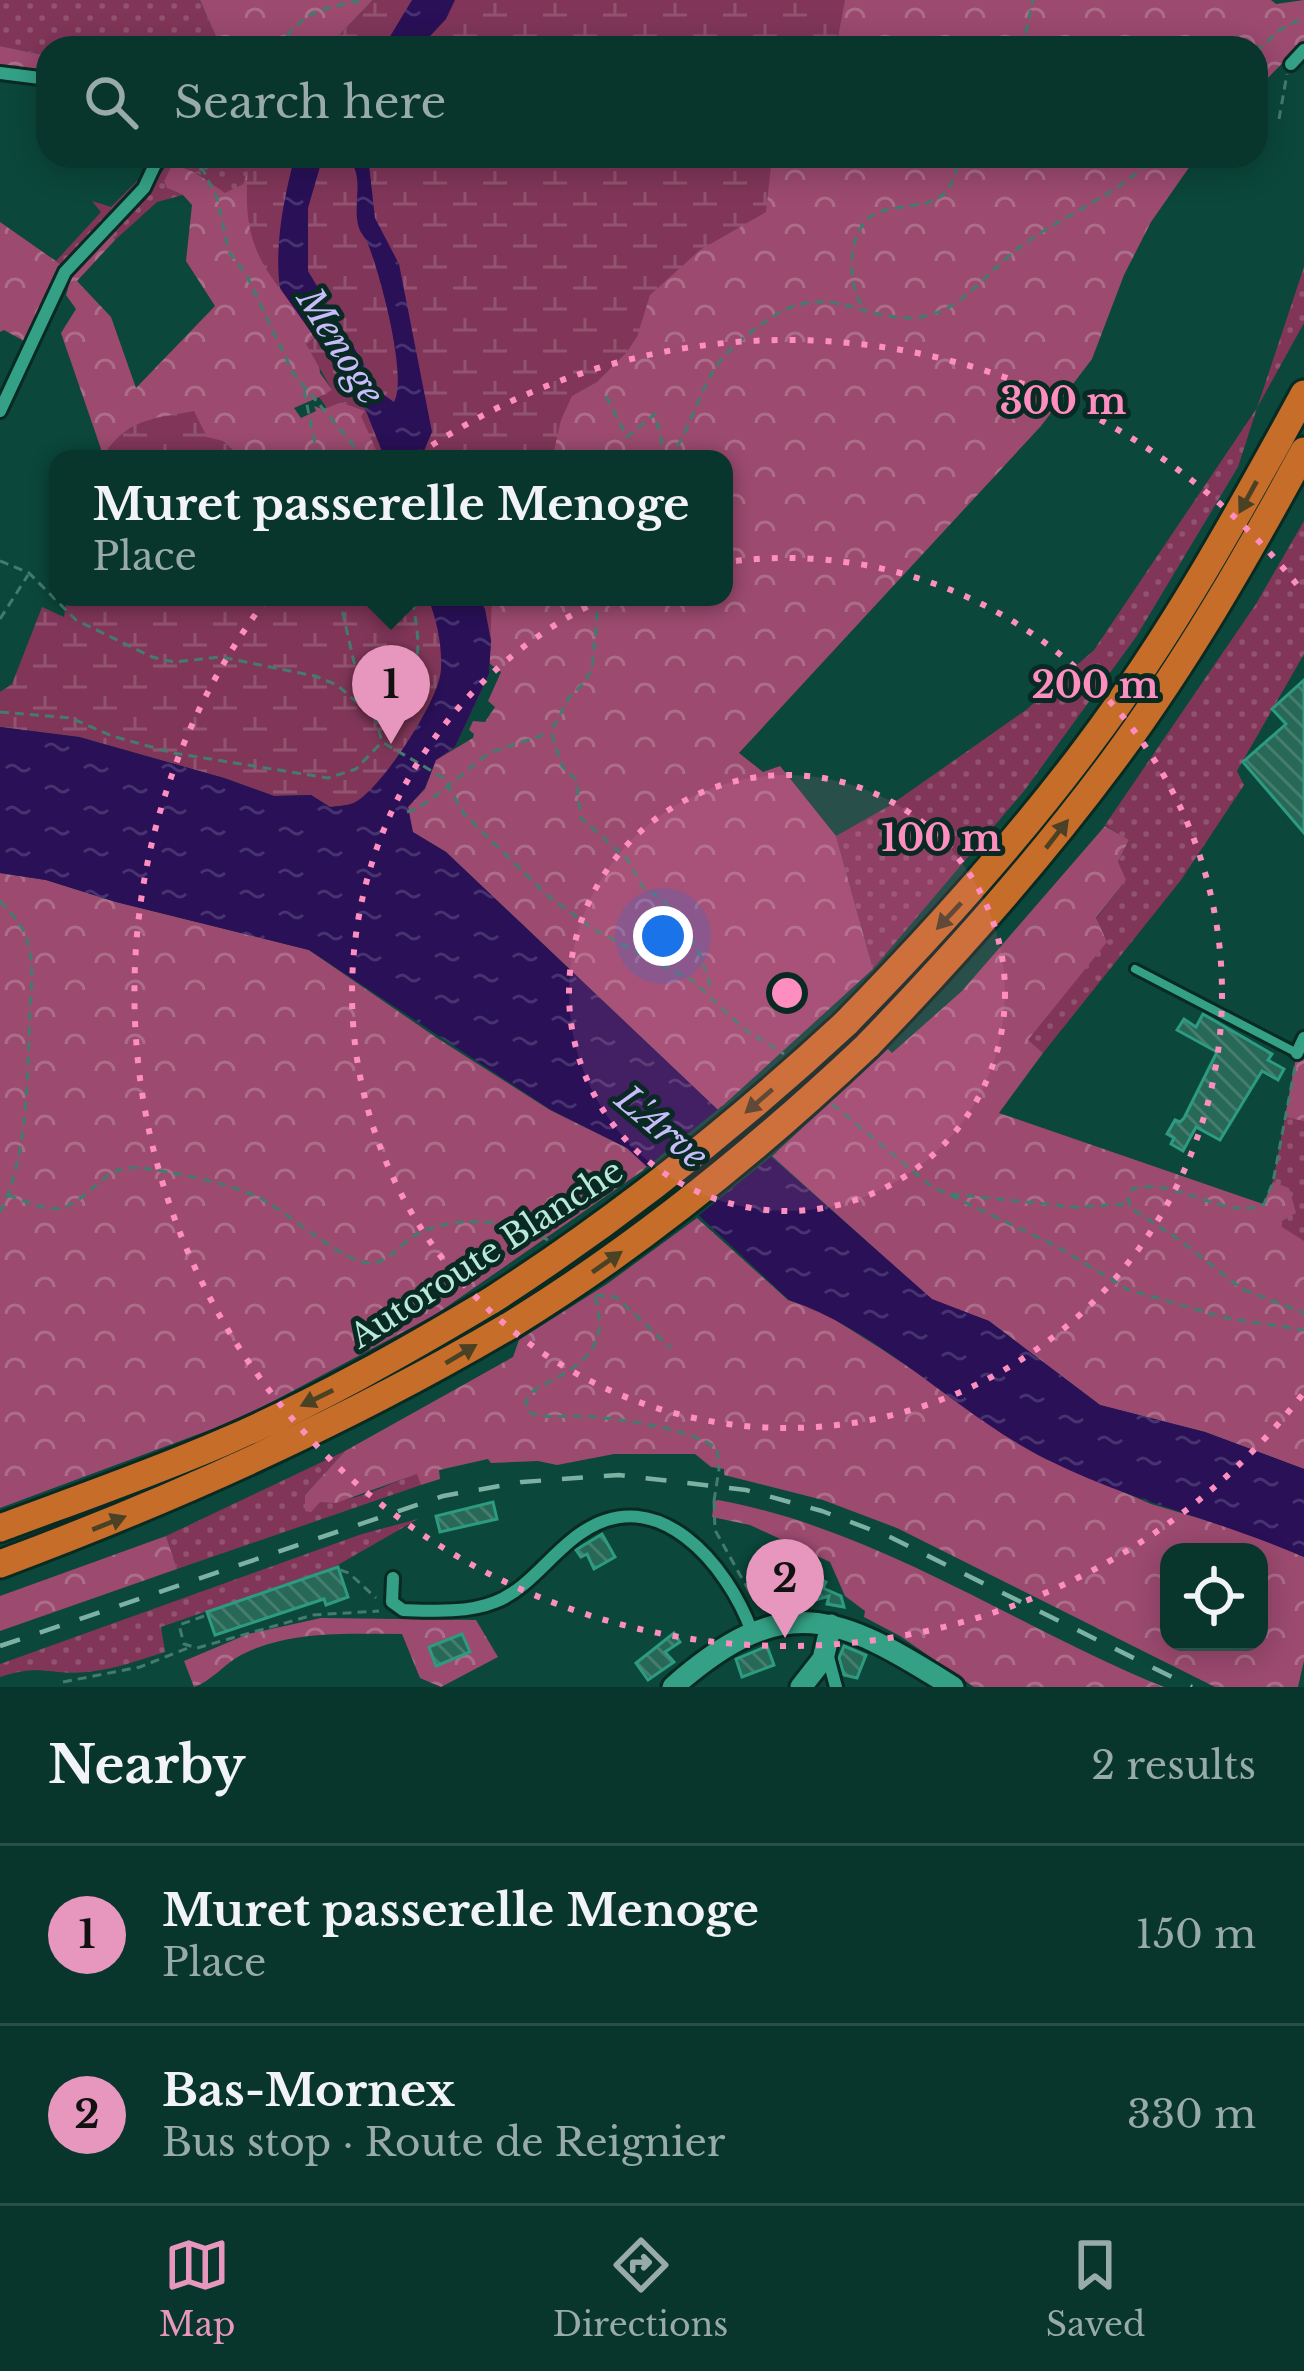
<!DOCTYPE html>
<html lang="en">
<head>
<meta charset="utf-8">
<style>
  :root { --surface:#08352c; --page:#164038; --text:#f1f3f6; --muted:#98aba9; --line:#295048; --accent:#e797bd }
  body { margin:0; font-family:"Libre Baskerville",serif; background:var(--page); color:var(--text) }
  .controls { position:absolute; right:36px; bottom:36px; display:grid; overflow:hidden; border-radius:24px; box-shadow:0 6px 30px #0003 }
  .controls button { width:108px; height:108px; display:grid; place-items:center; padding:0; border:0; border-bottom:3px solid var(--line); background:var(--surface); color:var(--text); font:60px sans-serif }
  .you { position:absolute; left:663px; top:936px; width:42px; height:42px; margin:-30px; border:9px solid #fff; border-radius:50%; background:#1a73e8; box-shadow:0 0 0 18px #1a73e833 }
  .badge { display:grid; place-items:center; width:78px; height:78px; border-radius:50%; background:var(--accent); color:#111; font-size:39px; font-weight:700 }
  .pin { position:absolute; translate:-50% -99px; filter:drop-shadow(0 3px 6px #0008) }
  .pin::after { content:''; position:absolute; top:63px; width:42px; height:36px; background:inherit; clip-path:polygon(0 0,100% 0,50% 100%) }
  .popup { position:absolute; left:49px; top:450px; width:684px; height:156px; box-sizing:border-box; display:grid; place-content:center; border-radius:24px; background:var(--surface); filter:drop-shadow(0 3px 9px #0005); font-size:39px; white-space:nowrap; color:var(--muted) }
  .popup b { font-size:45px; color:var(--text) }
  .popup::after { content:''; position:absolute; left:50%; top:100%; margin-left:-24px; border:24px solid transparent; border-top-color:var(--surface) }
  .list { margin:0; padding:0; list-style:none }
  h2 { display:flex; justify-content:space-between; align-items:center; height:156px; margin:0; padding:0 48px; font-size:51px }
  h2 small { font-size:39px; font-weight:400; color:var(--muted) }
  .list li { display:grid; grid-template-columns:78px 1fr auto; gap:36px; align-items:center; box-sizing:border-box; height:180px; padding:0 48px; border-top:3px solid var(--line) }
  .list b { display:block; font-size:45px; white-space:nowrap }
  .list p { margin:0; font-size:39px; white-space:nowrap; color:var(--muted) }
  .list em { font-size:39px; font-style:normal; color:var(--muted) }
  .icon { flex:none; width:66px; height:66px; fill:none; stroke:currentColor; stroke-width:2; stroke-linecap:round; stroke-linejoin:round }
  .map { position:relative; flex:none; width:1304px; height:1687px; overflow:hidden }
  .search { position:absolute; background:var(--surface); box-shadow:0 6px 30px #0003; left:36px; right:36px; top:36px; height:132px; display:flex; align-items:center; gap:30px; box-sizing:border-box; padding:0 42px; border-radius:36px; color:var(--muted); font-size:45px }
  .sheet { height:516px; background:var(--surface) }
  nav { display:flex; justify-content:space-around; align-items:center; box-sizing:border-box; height:168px; border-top:3px solid var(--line); background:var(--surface); font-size:33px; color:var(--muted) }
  nav a { display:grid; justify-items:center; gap:6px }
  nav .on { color:var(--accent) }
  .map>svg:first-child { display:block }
  .grass { fill:url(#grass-dots) }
  .forest { fill:url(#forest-crowns); fill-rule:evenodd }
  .wetland { fill:url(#wetland-marsh) }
  .water { fill:url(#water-ripples) }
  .pier { fill:#0b473a }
  .building { fill:url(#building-back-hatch); stroke:#2c9b81; stroke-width:3 }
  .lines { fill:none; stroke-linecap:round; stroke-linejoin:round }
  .service-casing { stroke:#082a22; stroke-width:14 }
  .minor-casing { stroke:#082a22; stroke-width:18 }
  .secondary-casing { stroke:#082a22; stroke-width:27 }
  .motorway-casing { stroke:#082a22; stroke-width:33 }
  .path { stroke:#447b6e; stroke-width:3; stroke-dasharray:9 6; stroke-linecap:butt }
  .service { stroke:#34a186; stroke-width:8 }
  .minor { stroke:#34a186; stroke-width:12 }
  .secondary { stroke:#34a186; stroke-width:21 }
  .motorway { stroke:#c76d2a; stroke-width:27 }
  .rail { stroke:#7db1a3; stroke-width:4.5; stroke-dasharray:21 21; stroke-linecap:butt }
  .motorway-bridge-casing { stroke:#082a22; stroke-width:33; stroke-linecap:butt }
  .path-bridge { stroke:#447b6e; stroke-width:3; stroke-dasharray:9 6; stroke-linecap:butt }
  .motorway-bridge { stroke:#c76d2a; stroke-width:27 }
  .oneway { fill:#4b4125 }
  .ring { fill:none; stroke:#fd8ebf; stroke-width:6; stroke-dasharray:6 12 }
  .labels { text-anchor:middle; stroke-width:10; stroke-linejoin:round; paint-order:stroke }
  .street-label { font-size:33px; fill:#bae9da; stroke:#082a22 }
  .water-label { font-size:36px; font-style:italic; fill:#c8bcfb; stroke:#082a22 }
  .centre { fill:#fd8ebf; stroke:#082a22; stroke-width:6 }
  .ring-label { font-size:36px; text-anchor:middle; font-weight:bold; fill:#fd8ebf; stroke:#082a22; stroke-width:10; stroke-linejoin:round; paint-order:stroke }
</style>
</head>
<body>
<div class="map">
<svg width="1304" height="1687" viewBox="0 0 1304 1687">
  <defs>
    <pattern id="grass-dots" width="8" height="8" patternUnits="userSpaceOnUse" patternTransform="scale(3)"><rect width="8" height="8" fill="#813659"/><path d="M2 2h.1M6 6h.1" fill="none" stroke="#915370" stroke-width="1.8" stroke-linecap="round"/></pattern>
    <pattern id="forest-crowns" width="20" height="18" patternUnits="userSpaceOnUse" patternTransform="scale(3)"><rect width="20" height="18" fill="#9c4a70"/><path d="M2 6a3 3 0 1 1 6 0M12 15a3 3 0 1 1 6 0" fill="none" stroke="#ac6d8a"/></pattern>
    <pattern id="wetland-marsh" width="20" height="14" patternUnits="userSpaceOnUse" patternTransform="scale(3)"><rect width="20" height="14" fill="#813659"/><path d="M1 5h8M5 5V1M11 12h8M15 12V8" fill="none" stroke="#915370"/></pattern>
    <pattern id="water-ripples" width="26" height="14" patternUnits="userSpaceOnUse" patternTransform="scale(3)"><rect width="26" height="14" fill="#291057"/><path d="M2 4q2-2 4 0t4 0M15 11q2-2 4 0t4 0" fill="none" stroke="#46336f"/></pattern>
    <pattern id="building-back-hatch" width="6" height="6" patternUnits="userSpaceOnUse" patternTransform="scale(3)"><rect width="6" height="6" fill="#286857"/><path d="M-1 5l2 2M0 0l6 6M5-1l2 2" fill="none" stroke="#457e6f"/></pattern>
  </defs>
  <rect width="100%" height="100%" fill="#0b473a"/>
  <!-- grass -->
  <path class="grass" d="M0,0H200L221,48H48V56L0,46Z
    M178,156L209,161L213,156H224L220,162L254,156L243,184L225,194L197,173L167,188L183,195L157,202L115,240L110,229L145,195L167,165H176Z
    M146,172L144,181L63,266L56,261L101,212L92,201L111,207Z
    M1304,267V323L1257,408L1238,467L1136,637L1024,791L873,969L836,836L889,806L1026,710L1094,650L1257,408Z
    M1304,521V654L1237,771L1244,785L1181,880L1043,1053L1027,1041L1106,942L1096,919L1125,881L1118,862L1129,841L1105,825L1256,604Z
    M1304,1052V1288L1264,1204L1273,1181L1297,1053Z
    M345,1451L305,1495C341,1512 383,1486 418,1473L421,1485L177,1569L166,1536Z
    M418,1519L336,1566L161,1627L165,1652C140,1660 115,1669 88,1672C50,1676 42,1663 0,1677V1664L362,1534Z"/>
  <!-- forest -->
  <path class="forest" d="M200,0H373L327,48H221Z
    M455,0H1271L1276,4L1304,0V41L1256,90V48H419Z
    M0,46L48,56V75L0,69Z
    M177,156H213L200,162L179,156L176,165L196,173L225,193L243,184L254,156L280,288L316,336L320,373L333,391L294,408L301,418L316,411L314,406L322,409L341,402L366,411L385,459H94L101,449L61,333L76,309L66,295L74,267L110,229L115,240L77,281L111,317L136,388L215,306L186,261L192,205L183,195L167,188L164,181Z
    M368,156H1197L1151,222L1124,275L1092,359L1041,426L739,753L763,772L780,766L836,836L873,969L718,1110L446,852L412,832L408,807L425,789L436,760L473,738L474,734L469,730L473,721L485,722L495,707L488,701L501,672L489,663L491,641L485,597H724V459H460Z
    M0,222L63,266L24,341L4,330L0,332Z
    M1105,826L1129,840L1118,862L1126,880L1096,918L1107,942L1028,1040L1043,1053L999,1113L1263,1204L1273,1182L1289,1188L1296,1213L1282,1221V1227L1304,1241V1469L1205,1432L1100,1405L989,1321L932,1300L772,1156L888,1049L892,1053L962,991Z
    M0,873L46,880L116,902L309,950L437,1038L550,1110L627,1148L648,1167L435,1315L242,1418L0,1508Z
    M1304,1052V1121L1285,1117L1297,1053Z
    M697,1218L788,1300L821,1311L880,1348L1044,1458L1151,1504L1249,1533L1304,1557V1661L1298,1687H1215L897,1528L823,1500L724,1475V1469L711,1467L695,1454H614L557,1465L538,1461L491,1463L488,1459L439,1470L440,1479L421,1485L417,1474L336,1503L320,1502L311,1512L305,1511V1495L345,1451L513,1357L519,1340L607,1284ZM1169,1552H1259V1642H1169Z
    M718,1500C880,1530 1014,1626 1164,1687H974L900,1636L864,1617L865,1611L845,1596L830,1562L750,1525L712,1517L714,1501Z
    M166,1536L177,1569L0,1631V1596Z
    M321,1618L476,1620L498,1657L441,1687L420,1678L402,1634C349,1634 290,1630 241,1655C224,1664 212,1681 194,1687L184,1661L248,1634Z"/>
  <!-- wetland -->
  <path class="wetland" d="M373,0H845L836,48H327Z
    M249,156H772L766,212L700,250L650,295L637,337L626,353L597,382L572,396L561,420L552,459H380L361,416L365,411L341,402L327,408L319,397L332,390L306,344L316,336C263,265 239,252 249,156Z
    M194,411L207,437L223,441L243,459H101C126,419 150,419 194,411Z
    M60,597H492L489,674L455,747L436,760L425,788L408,807L412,832L347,805L330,807L311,795L274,796L224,778L79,737L0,727V692L12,684L42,607L64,617L66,605Z"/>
  <!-- water -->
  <path class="water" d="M412,0H455L446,19L419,48H383Z
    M295,156H330L322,160L308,208V271L381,393L394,402C408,377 380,274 368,244C366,238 361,234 359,228C351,204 368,172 344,156H368L375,218L399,264L432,432L424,451L425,459H385L366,411L280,288C274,247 284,196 295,156Z
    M428,597H478L485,609L491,641L489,674L455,747L436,760L425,788L408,807L413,832L446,852L718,1110L932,1299L989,1321L1100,1405L1205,1432L1304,1469V1557C1219,1520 1129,1501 1046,1459C956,1414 885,1333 789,1300L627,1148L551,1110L309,950L116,902L46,880L0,873V727L79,737L224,778L274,796L311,795L330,807C339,806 349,806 357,801C383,785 440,700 441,669C442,643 437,622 428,597Z"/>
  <!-- pier -->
  <path class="pier" d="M722,1106L777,1152L692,1221L643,1170Z"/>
  <!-- building -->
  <path class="building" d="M1304,680V833L1243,762L1286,724L1272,709Z
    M1203,1014L1272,1054L1268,1060L1284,1069L1278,1080L1262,1071L1220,1140L1196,1127L1183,1151L1171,1144L1174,1138L1167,1134L1175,1120L1180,1122L1184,1118L1217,1052L1177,1030L1184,1019L1196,1027Z
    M493,1502L497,1519L440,1532L436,1516Z
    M602,1534L615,1557L594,1569L587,1554L581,1557L576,1550Z
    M338,1567L348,1597L326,1605L324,1599L215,1635L207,1612Z
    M804,1570L826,1582L823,1588L841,1596L844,1607L827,1604L829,1596L785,1609L779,1592L772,1595L768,1580Z
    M674,1633L680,1642L665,1652L674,1662L648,1680L636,1663Z
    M462,1634L470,1652L436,1666L429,1647Z
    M767,1646L774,1665L742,1677L736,1659Z
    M844,1646L866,1655L857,1678L844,1675L839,1658Z"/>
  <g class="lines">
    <defs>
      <path id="service" d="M1135,969L1297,1053"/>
      <path id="minor" d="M1291,64L1304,50
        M0,73L48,79
        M0,411L65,272L144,188L159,156
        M1297,1053L1304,1038
        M393,1578L392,1602L403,1610C432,1611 468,1613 495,1602C529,1589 551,1553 581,1533C657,1480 728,1565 752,1632
        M827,1653L836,1687"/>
      <path id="secondary" d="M673,1687C784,1589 838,1614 953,1687
        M801,1687L823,1659L831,1625"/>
      <path id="motorway" d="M846,1023C932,935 1014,845 1088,746C1171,636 1238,515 1304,394
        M867,1046C954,956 1037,863 1112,762C1185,664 1246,558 1304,451
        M0,1528C75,1500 150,1474 224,1442C317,1402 405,1352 492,1300
        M0,1564C177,1498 346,1422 509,1326"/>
    </defs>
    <!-- service casing -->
    <use href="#service" class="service-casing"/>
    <!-- minor casing -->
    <use href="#minor" class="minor-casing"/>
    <!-- secondary casing -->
    <use href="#secondary" class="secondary-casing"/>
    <!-- motorway casing -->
    <use href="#motorway" class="motorway-casing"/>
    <!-- path -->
    <path class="path" d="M277,48C306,10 319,9 364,0
      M1022,48L1033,0
      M1256,52L1280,30L1304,17
      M1279,119L1287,74
      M171,159L203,170L217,198L229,252L246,274L293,373L365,459
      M205,169L218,156
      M861,304C846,281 847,220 882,211C922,200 950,214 959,156
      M304,390L318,459
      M606,396L627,437L655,414L666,459
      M669,459C693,427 699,384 726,354C738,341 755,329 769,319C830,278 862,324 920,317C959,312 983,277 1010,255C1055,217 1115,199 1155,156
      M0,561L29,573L76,620L152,657L174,662L221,657L315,676L337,685L376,719L382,742L444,778L464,814L547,895L593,929L693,981L744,1029L784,1054
      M339,597L354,662L373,712
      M599,597L592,668L584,683L570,696L551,732L562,766L576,780L581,818L627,859L643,887L664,901L699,952L710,984L705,990
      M0,619L28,575
      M0,712L71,718L112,736L173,753L328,778L356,769L382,742
      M377,717C420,661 424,669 412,597
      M407,812C426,808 467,769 485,756C495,749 534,739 549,733
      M0,901C13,914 25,928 29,947C34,969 31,990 30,1012C27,1074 29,1156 0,1212
      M1295,1067L1273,1182L1264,1204C1226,1222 1175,1176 1132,1189L1128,1199L1131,1208L1181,1241L1242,1289L1304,1313
      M832,1104L931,1186L1056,1246L1129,1290L1226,1318L1304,1330
      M951,1194L1074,1207L1127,1204
      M8,1195C23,1200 47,1212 62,1208C93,1198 103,1163 142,1168C178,1173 224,1182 258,1197C286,1211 343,1262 368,1263C388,1264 398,1246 414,1236C454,1213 509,1220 548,1240
      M596,1295L616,1297L671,1348
      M595,1297C609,1343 588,1362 547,1383C536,1389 531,1390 526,1402L529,1412C545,1419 559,1416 577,1416C611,1417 692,1428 717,1449L719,1469
      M714,1501L715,1530L749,1591
      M340,1570L349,1573L376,1598
      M204,1616L179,1625L184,1644L197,1648L313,1615L379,1611
      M63,1682L140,1667L188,1648"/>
    <!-- service -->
    <use href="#service" class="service"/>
    <!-- minor -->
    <use href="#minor" class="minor"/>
    <!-- secondary -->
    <use href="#secondary" class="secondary"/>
    <!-- motorway -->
    <use href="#motorway" class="motorway"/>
    <!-- rail -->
    <path class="rail" d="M0,1646L443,1496L522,1482L619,1475L746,1490L822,1511L890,1537L1192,1687"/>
    <defs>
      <path id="motorway-bridge" d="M492,1300C619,1218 735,1126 846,1023
        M509,1326C639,1246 756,1151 867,1046"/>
    </defs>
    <!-- motorway-bridge casing -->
    <use href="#motorway-bridge" class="motorway-bridge-casing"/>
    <!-- path-bridge -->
    <path class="path-bridge" d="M714,1501L719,1469"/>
    <!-- motorway-bridge -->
    <use href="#motorway-bridge" class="motorway-bridge"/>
  </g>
  <!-- one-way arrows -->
  <defs><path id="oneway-solid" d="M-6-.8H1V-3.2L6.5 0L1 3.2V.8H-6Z" transform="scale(3)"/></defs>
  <g class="oneway">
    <use href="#oneway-solid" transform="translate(1248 497) rotate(119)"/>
    <use href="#oneway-solid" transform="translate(1057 834) rotate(-52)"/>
    <use href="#oneway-solid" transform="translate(949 916) rotate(133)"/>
    <use href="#oneway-solid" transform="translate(759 1101) rotate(139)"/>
    <use href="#oneway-solid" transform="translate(607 1262) rotate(-35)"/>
    <use href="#oneway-solid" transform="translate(461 1354) rotate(-31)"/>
    <use href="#oneway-solid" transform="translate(317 1398) rotate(154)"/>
    <use href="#oneway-solid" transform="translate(109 1523) rotate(-22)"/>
  </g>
  <!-- distance rings -->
  <circle cx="787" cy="993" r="218" fill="#fd8ebf" fill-opacity=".12"/>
  <g class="ring">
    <circle cx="787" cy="993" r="218"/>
    <circle cx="787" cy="993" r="435"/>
    <path d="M1302 1395A653 653 0 1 1 1302 591"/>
  </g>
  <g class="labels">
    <!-- street labels -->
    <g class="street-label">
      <text transform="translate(486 1253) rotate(-33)" y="12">Autoroute Blanche</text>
    </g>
    <!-- water labels -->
    <g class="water-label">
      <text transform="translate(341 346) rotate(58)" y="13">Menoge</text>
      <text transform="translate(662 1127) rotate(40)" y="13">L'Arve</text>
    </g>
  </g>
  <circle cx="787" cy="993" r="18" class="centre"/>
  <g class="ring-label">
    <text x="1063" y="414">300 m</text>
    <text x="1095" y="698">200 m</text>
    <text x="941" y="851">100 m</text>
  </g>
</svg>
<div class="controls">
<button><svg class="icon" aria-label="locate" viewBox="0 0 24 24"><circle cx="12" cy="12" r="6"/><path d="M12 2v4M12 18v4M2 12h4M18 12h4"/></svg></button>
</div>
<div class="you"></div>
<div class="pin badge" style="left:391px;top:744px">1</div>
<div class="popup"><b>Muret passerelle Menoge</b>Place</div>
<div class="pin badge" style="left:785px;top:1638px">2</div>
<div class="search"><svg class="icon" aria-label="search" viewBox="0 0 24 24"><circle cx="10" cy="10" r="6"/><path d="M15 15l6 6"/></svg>Search here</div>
</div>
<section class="sheet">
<h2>Nearby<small>2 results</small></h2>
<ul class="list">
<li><span class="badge">1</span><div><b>Muret passerelle Menoge</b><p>Place</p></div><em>150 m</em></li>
<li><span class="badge">2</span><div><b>Bas-Mornex</b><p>Bus stop · Route de Reignier</p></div><em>330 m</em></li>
</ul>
</section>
<nav>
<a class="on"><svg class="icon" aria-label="map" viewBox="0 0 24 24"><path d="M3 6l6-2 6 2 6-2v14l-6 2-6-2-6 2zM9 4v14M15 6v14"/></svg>Map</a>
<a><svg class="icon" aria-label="directions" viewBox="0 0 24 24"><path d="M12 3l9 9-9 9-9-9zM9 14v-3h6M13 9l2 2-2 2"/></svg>Directions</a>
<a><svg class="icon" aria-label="saved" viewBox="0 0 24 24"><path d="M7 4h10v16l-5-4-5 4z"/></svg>Saved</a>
</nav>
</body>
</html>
